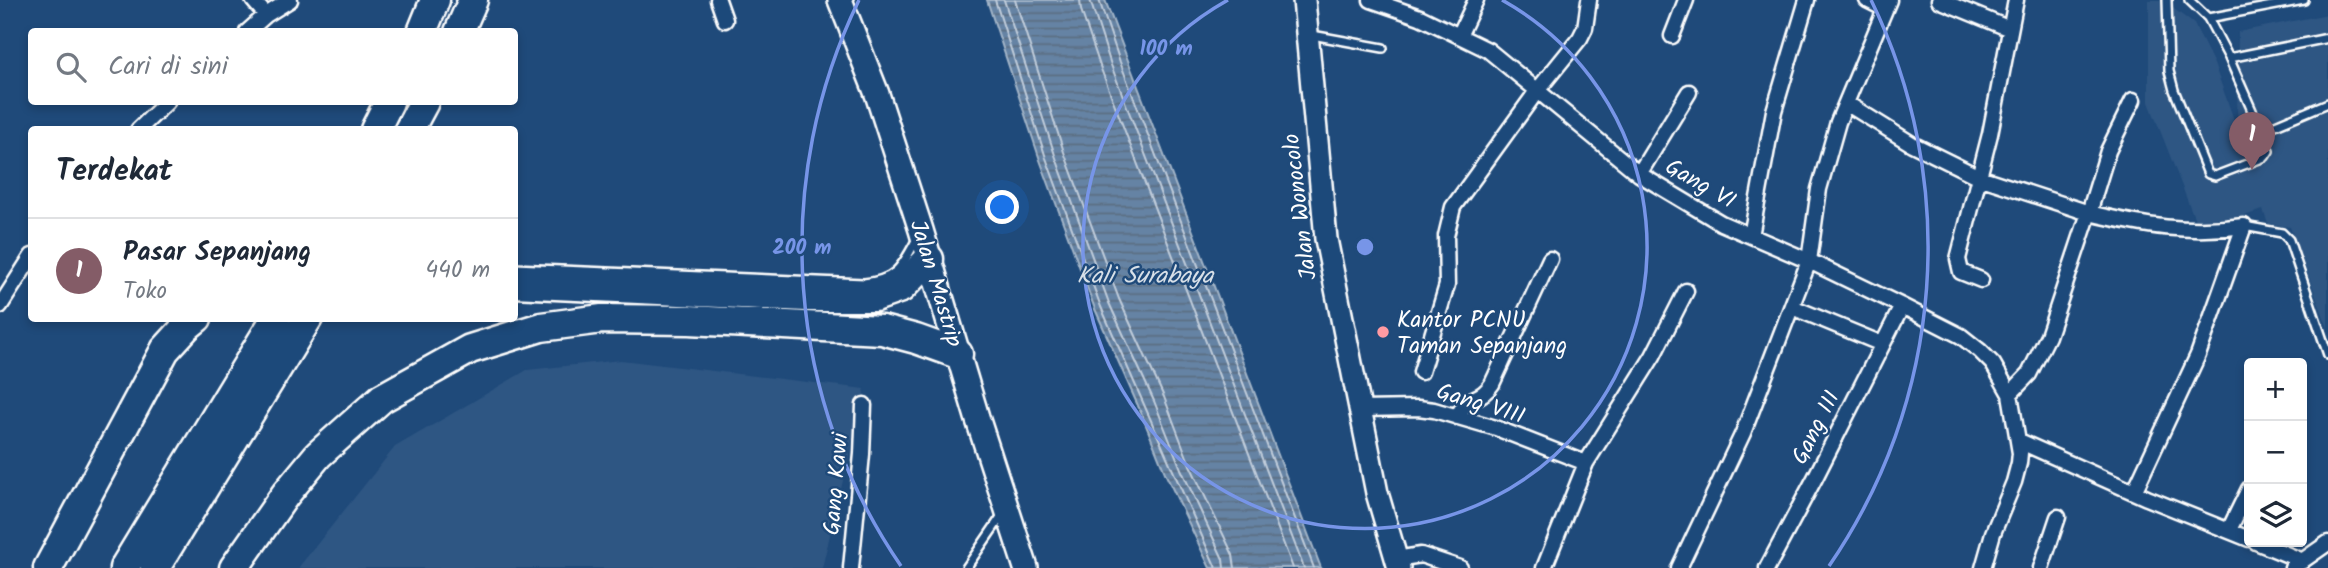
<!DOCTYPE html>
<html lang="id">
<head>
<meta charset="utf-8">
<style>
  :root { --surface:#fff; --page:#f6f6f7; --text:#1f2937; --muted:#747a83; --line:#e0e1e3; --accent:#845c67 }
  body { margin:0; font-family:Kalam,sans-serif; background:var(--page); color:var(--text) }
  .controls { position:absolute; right:21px; bottom:21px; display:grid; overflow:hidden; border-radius:7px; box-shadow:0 4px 10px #0003 }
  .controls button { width:63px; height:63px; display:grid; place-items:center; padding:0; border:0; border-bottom:2px solid var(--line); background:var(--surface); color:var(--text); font:35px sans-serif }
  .you { position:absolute; left:1003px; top:208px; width:24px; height:24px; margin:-18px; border:5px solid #fff; border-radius:50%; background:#1a73e8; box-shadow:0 0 0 10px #1a73e833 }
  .badge { display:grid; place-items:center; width:46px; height:46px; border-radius:50%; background:var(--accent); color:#fff; font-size:23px; font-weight:700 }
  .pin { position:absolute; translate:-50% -58px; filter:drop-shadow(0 2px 4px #0008) }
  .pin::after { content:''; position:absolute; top:37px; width:24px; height:21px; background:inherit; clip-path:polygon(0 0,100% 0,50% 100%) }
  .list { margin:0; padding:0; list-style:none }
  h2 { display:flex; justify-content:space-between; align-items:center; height:91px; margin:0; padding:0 28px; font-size:30px }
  h2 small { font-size:23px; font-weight:400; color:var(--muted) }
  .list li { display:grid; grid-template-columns:46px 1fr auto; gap:21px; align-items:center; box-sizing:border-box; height:105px; padding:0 28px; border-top:2px solid var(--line) }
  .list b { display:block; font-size:26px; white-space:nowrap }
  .list p { margin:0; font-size:23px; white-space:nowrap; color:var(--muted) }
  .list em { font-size:23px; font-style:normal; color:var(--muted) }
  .icon { flex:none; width:38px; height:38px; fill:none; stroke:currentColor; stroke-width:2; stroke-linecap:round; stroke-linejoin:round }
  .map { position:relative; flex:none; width:2328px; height:568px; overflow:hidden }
  .search { position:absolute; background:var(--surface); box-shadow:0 4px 10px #0003; left:28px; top:28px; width:490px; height:77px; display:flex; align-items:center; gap:18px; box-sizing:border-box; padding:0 24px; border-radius:7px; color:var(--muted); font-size:26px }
  .panel { position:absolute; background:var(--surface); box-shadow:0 4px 10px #0003; left:28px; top:126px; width:490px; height:196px; border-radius:7px }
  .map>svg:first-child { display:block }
  .built { fill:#2e5683 }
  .water { fill:url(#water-rules); stroke:#a3b5c8; stroke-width:2 }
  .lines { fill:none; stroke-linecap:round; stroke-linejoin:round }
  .shore { stroke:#c1cddb; stroke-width:2 }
  .lane-casing { stroke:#fff; stroke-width:12 }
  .street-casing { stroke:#fff; stroke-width:19 }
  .secondary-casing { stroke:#fff; stroke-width:26 }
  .primary-casing { stroke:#fff; stroke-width:28 }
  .highway-casing { stroke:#fff; stroke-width:33 }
  .lane { stroke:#1f4a7a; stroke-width:7 }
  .street { stroke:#1f4a7a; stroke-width:14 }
  .secondary { stroke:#1f4a7a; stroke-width:21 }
  .primary { stroke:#1f4a7a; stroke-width:23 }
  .highway { stroke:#1f4a7a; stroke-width:28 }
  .ring { fill:none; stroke:#7795e8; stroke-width:3.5 }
  .poi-dot { fill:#ff9aa2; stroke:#1f4a7a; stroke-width:2.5 }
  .labels { text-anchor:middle; stroke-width:5; stroke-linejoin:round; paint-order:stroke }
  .street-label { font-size:23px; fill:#fff; stroke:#1f4a7a }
  .poi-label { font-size:23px; fill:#fff; stroke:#1f4a7a; text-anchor:start }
  .water-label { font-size:24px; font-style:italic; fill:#d8e0e8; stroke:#1f4a7a }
  .centre { fill:#7795e8; stroke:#1f4a7a; stroke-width:3.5 }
  .ring-label { font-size:21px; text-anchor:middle; font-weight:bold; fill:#7795e8; stroke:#1f4a7a; stroke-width:5; stroke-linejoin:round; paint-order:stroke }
</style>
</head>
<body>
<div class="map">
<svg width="2328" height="568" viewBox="0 0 2328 568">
  <defs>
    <pattern id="water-rules" width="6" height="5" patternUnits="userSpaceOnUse" patternTransform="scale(1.75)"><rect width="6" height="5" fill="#6583a4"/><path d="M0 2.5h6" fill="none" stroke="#5b6d81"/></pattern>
  </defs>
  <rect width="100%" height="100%" fill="#1f4a7a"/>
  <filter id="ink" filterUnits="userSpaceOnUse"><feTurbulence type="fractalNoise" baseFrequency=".0143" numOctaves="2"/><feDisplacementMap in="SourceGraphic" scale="14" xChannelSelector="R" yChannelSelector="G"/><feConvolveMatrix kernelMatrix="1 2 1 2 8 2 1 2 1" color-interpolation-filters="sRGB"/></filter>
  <g filter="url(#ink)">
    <!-- built -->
    <path class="built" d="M2149,0H2162L2194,24L2214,64L2237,128L2238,32L2328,14V328L2290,227L2268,224L2263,210L2199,230L2149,102Z
      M621,360L865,389L822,568H298L395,447L527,370Z"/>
    <!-- water -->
    <path class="water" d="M987,0H1105L1321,568H1210L1166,475L1139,408L1095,309L1040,160Z"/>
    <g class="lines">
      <!-- shore -->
      <path class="shore" d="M995,0L1046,158L1101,307L1216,568
        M1004,0L1055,155L1109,303L1154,401L1181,469L1223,559L1224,568
        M1015,0L1064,152L1119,299L1164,397L1190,465L1233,555L1235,568
        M1080,0L1081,10L1101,69L1293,568
        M1090,0L1111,65L1304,568
        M1099,0L1120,62L1314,568"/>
      <defs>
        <path id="lane" d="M2167,0L2169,71L2174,90L2208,174L2215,176L2265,157L2269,151L2261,131
          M2189,0L2208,18L2229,58L2261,131L2328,103
          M2208,18L2304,0
          M1312,35L1383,48
          M2229,58L2328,38
          M2244,226L2282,233L2289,240L2328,355
          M514,268L864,283C899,279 902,265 918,237
          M966,568L1003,514"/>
        <path id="street" d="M253,0L266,15
          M718,0L725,20
          M1371,0L1420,17L1488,50L1639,174L1721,223L1809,261L1902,306L1961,336L1980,351L1993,364L2010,394L2020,453L2019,463L2014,482L1993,533L1983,568
          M1867,0L1885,9
          M1939,0L2010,29
          M247,32L266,15L290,0
          M1459,36L1476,0
          M1672,36L1686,0
          M1846,103L1912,144L1979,177L2089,213L2108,151L2133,100
          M138,130L167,102
          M1639,174L1689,92
          M1751,236L1774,111L1807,0
          M1981,280L1961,272L1958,259L1990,134L2016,0
          M0,306L32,256
          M1792,307L1882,344
          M1421,372L1447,285L1446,236L1453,207L1537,91L1580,38L1585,28L1589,0
          M2010,394L2029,374L2048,336L2089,213C2144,226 2188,234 2244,226L2198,355L2134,492
          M1360,409L1418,408L1434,410L1496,428L1586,463
          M1457,417C1469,393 1479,403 1492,384L1550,259
          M2019,441L2147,498L2249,539
          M2229,530L2249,489
          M2256,542L2303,561
          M1396,559L1421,555L1460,568
          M851,568L862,454L864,405
          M1544,568L1586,463L1653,356L1686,291
          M1679,568L1743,433L1809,261L1819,189L1838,122L1889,0
          M1767,568L1815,478L1902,306
          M2041,568L2058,517
          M2292,568L2328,543"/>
        <path id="secondary" d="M1304,0L1326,239L1377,493L1399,568"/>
        <path id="primary" d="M840,0L877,94L921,230L977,417L1026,568"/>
        <path id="highway" d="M422,32L435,0
          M459,32L473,0
          M375,130L389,102
          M409,130L424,102
          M514,283L806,297H875L901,288L929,259
          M48,568L165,350L186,327L197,318
          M124,568L276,318
          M155,568L308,318
          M234,568L285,495L318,455L382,398L470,349L541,327L602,319L689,320L882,330L916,339L958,354"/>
      </defs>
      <!-- lane casing -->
      <use href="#lane" class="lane-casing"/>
      <!-- street casing -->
      <use href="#street" class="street-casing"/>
      <!-- secondary casing -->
      <use href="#secondary" class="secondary-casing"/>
      <!-- primary casing -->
      <use href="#primary" class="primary-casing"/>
      <!-- highway casing -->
      <use href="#highway" class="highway-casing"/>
      <!-- lane -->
      <use href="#lane" class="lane"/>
      <!-- street -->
      <use href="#street" class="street"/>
      <!-- secondary -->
      <use href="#secondary" class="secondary"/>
      <!-- primary -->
      <use href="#primary" class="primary"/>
      <!-- highway -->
      <use href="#highway" class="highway"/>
    </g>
  </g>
  <!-- distance rings -->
  <g class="ring">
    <path d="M1502 0A282 282 0 1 1 1228 0"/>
    <path d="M901 566A563 563 0 0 1 859 0M1871 0A563 563 0 0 1 1829 566"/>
  </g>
  <!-- markers -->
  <circle class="poi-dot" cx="1383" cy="332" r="7"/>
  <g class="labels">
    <!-- street labels -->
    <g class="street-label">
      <text transform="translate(1701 183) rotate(30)" y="8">Gang VI</text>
      <text transform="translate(1299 207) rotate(-97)" y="8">Jalan Wonocolo</text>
      <text transform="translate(937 283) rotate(73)" y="8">Jalan Mastrip</text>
      <text transform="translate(1481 403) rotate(17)" y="8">Gang VIII</text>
      <text transform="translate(1815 427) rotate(-63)" y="8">Gang III</text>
      <text transform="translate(835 484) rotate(-85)" y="8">Gang Kawi</text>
    </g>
    <!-- poi labels -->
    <g class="poi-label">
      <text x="1397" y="327">Kantor PCNU<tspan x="1397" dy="26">Taman Sepanjang</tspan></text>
    </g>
    <!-- water labels -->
    <g class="water-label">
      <text x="1145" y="283">Kali Surabaya</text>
    </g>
  </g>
  <circle cx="1365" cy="247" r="10" class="centre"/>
  <g class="ring-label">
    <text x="1166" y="55">100 m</text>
    <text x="802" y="254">200 m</text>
  </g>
</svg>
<div class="controls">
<button>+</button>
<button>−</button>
<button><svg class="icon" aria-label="layers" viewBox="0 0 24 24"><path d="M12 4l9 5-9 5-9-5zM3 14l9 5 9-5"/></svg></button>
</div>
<div class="you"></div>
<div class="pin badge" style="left:2252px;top:170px">1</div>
<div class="search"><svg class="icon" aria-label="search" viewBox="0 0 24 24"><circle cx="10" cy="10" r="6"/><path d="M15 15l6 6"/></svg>Cari di sini</div>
<section class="panel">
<h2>Terdekat<small></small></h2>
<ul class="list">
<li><span class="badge">1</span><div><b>Pasar Sepanjang</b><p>Toko</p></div><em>440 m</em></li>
</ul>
</section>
</div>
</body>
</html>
